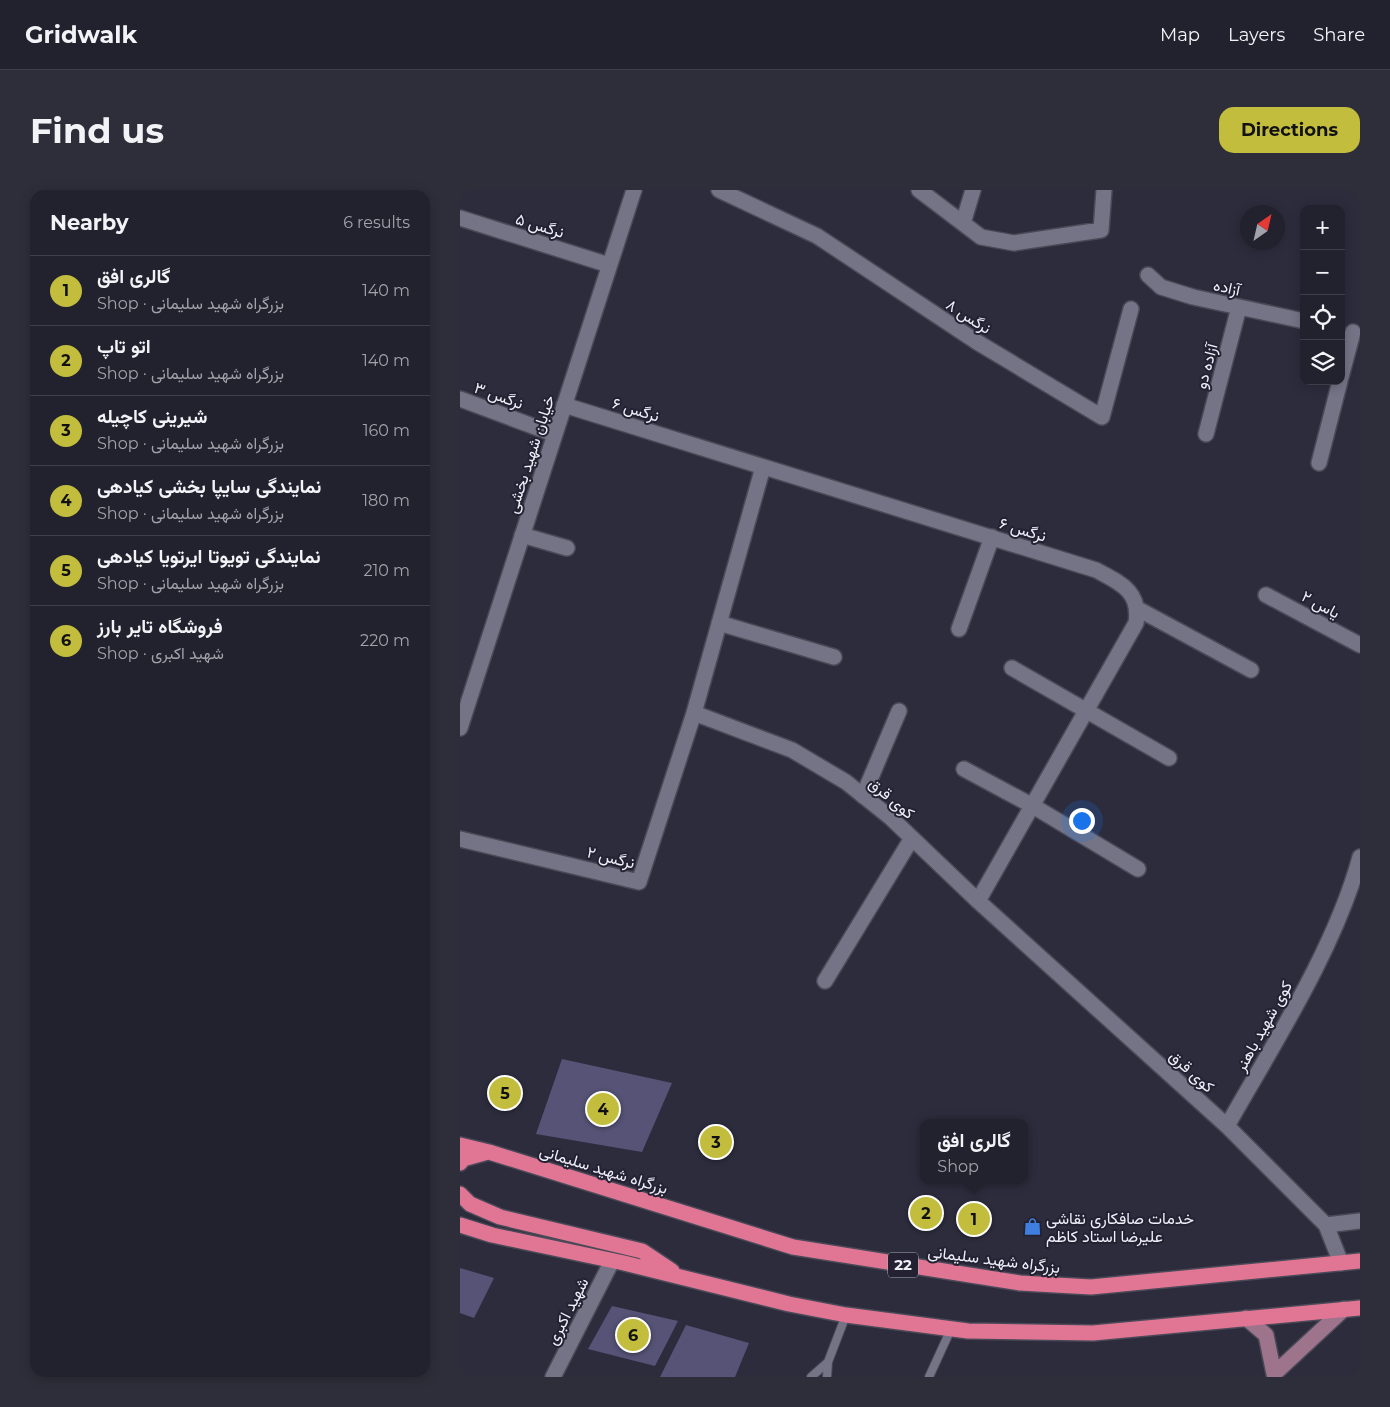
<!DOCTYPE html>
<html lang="en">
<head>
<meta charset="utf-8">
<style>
  :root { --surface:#22212e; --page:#2e2e3a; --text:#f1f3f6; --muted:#a2a3aa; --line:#3f3e4a; --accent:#c3bd3e }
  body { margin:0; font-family:Montserrat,Vazirmatn,sans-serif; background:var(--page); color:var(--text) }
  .controls { position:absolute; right:15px; top:15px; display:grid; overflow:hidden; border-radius:10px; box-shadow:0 2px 12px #0003 }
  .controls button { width:45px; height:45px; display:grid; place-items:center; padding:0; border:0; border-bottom:1px solid var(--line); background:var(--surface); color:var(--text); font:25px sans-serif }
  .compass { position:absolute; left:780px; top:15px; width:45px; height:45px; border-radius:50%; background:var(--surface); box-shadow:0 2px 12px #0003; rotate:34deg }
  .you { position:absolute; left:621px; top:630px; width:18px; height:18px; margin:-12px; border:4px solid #fff; border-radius:50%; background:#1a73e8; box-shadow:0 0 0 8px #1a73e833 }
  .badge { display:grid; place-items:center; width:32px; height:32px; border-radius:50%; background:var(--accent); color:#111; font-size:16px; font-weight:700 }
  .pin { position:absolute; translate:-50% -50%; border:2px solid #fff; box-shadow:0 1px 5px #0006 }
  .popup { position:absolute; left:460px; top:929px; width:108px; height:65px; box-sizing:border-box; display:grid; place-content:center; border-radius:10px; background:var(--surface); filter:drop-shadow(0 1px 4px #0005); font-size:16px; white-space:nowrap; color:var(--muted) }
  .popup b { font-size:19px; color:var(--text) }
  .popup::after { content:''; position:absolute; left:50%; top:100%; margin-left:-10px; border:10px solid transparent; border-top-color:var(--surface) }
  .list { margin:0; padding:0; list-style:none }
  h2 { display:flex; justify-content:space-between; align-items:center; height:65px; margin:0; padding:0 20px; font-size:21px }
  h2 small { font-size:16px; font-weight:400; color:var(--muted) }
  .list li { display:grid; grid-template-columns:32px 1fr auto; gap:15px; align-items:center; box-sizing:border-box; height:70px; padding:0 20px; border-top:1px solid var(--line) }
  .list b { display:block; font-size:19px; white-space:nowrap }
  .list p { margin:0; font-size:16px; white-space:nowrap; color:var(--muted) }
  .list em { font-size:16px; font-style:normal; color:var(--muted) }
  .icon { flex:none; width:28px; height:28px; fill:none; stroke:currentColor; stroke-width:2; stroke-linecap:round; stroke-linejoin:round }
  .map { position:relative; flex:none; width:900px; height:1187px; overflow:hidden; border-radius:15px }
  header { display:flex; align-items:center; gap:30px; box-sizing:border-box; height:70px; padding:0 25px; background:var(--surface); border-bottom:1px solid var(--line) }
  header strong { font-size:24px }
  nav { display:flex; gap:28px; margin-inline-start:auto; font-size:18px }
  .intro { display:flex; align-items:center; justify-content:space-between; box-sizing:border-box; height:120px; padding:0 30px }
  h1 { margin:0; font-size:35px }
  .button { padding:12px 22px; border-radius:15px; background:var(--accent); color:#111; font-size:18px; font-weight:700 }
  main { display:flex; gap:30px; padding:0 30px }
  aside { flex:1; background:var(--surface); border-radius:15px; box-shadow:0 2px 12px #0003 }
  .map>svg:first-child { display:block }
  .building { fill:#565376 }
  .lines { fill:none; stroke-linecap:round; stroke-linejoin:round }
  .service-casing { stroke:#4a4957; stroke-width:10 }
  .minor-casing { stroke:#4a4957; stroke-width:18 }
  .secondary-casing { stroke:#4a4957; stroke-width:18 }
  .trunk-casing { stroke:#4a4957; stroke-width:18 }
  .service { stroke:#757487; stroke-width:8 }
  .minor { stroke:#757487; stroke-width:15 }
  .secondary { stroke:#9e748c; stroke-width:15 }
  .trunk { stroke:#e17594; stroke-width:15 }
  .labels { text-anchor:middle; stroke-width:4; stroke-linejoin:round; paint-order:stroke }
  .shield { fill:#242232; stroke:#b2b2be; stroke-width:1 }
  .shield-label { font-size:15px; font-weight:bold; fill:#efeffa }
  .street-label { font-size:16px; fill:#efeffa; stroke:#242232 }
  .poi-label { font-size:16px; fill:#efeffa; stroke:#242232; text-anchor:start }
</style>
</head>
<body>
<header>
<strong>Gridwalk</strong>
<nav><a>Map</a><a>Layers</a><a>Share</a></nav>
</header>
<div class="intro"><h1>Find us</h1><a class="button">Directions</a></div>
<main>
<aside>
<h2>Nearby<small>6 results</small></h2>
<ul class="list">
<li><span class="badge">1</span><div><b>گالری افق</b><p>Shop · بزرگراه شهید سلیمانی</p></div><em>140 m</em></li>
<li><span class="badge">2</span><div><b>اتو تاپ</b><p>Shop · بزرگراه شهید سلیمانی</p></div><em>140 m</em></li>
<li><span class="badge">3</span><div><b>شیرینی کاچیله</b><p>Shop · بزرگراه شهید سلیمانی</p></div><em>160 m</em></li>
<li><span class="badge">4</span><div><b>نمایندگی سایپا بخشی کیادهی</b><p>Shop · بزرگراه شهید سلیمانی</p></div><em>180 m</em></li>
<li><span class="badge">5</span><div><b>نمایندگی تویوتا ایرتویا کیادهی</b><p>Shop · بزرگراه شهید سلیمانی</p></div><em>210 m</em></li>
<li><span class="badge">6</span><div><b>فروشگاه تایر بارز</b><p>Shop · شهید اکبری</p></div><em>220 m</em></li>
</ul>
</aside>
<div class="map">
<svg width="900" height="1187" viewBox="0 0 900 1187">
  <rect width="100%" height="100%" fill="#2d2c3d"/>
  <!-- building -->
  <path class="building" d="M102,869L212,893L182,962L76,944Z
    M0,1078L34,1088L14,1128L0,1123Z
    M152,1116L218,1131L195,1176L128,1159Z
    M226,1135L289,1153L275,1187H200Z"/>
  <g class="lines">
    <defs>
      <path id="service" d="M351,1187L368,1172
        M367,1187L368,1172L386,1125
        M469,1187L491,1139"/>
      <path id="minor" d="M259,0L357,46L517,152L642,227L671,119
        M459,0L521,47L554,53L641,40L644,0
        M0,28L149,75
        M503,33L513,0
        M688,85L701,97L733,107L844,131
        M881,187L893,142
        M0,209L94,244
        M104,215L636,380C660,393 681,401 676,433L518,711
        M746,244L779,117
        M859,273L880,191
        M303,277L234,523L332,560L386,592L431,628L518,711L767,936L866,1035L881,1073
        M62,345L107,358
        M806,405L900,455
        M678,419L791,480
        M259,433L374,467
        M499,439L532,347
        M552,478L709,568
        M0,538L174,0
        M504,579L573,616L678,679
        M403,606L439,521
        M0,649L179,692L234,523
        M365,791L452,648
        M767,936C814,853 875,759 900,667
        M866,1035L900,1031
        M93,1187L152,1071"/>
      <path id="secondary" d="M786,1128L806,1145L814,1184L884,1119"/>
      <path id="trunk" d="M0,955L29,962L333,1057L560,1093L631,1097L900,1071
        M0,973L3,969L28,962
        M0,1004L10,1014L40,1027L182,1061L212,1081
        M0,1035L32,1045L164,1073L329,1114L386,1125L508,1141L633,1143L900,1118"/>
    </defs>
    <!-- service casing -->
    <use href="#service" class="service-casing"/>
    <!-- minor casing -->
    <use href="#minor" class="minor-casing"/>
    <!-- secondary casing -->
    <use href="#secondary" class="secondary-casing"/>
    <!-- trunk casing -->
    <use href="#trunk" class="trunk-casing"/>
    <!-- service -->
    <use href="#service" class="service"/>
    <!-- minor -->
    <use href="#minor" class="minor"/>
    <!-- secondary -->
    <use href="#secondary" class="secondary"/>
    <!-- trunk -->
    <use href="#trunk" class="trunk"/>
  </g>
  <!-- icons -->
  <defs>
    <symbol id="shop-bare" viewBox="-9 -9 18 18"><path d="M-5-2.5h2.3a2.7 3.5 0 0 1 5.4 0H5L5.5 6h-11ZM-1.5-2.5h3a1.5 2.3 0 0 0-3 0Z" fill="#3f7fe0" stroke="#242232" stroke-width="2.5" paint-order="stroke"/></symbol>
  </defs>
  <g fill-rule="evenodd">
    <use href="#shop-bare" x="560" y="1024" width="25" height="25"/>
  </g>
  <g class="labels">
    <!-- shield labels -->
    <rect class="shield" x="428" y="1062.5" width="30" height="25" rx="4"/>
    <g class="shield-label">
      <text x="443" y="1080">22</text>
    </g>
    <!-- street labels -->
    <g class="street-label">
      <text transform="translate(80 35) rotate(17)" y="6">نرگس ۵</text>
      <text transform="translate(767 97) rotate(12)" y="6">آزاده</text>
      <text transform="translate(509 126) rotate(33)" y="6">نرگس ۸</text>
      <text transform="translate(746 176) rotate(-75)" y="6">آزاده دو</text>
      <text transform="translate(39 205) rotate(20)" y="6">نرگس ۳</text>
      <text transform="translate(176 219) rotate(17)" y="6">نرگس ۶</text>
      <text transform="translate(70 264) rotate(-72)" y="6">خیابان شهید بخشی</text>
      <text transform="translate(563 339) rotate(17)" y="6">نرگس ۶</text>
      <text transform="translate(861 414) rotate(28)" y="6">یاس ۲</text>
      <text transform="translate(432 608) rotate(40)" y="6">کوی قرق</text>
      <text transform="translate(151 667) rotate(14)" y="6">نرگس ۲</text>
      <text transform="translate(803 836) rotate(-61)" y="6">کوی شهید باهنر</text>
      <text transform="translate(732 881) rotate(42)" y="6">کوی قرق</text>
      <text transform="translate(144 979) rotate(17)" y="6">بزرگراه شهید سلیمانی</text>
      <text transform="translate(534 1069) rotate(7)" y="6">بزرگراه شهید سلیمانی</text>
      <text transform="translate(107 1121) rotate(-63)" y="6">شهید اکبری</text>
    </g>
    <!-- poi labels -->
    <g class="poi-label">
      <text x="586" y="1034">خدمات صافکاری نقاشی<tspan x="586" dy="18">علیرضا استاد کاظم</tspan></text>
    </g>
  </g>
</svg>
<div class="controls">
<button>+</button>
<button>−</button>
<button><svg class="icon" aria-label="locate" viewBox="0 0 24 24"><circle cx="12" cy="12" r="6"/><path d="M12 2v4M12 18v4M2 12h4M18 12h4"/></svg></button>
<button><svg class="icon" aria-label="layers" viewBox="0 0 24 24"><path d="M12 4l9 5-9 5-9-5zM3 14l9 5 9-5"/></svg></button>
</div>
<svg class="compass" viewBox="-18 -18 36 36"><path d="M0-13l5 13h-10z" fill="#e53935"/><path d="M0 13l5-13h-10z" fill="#a2a3aa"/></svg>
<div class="you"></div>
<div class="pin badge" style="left:514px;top:1029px">1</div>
<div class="popup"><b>گالری افق</b>Shop</div>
<div class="pin badge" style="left:466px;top:1023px">2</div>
<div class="pin badge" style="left:256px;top:952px">3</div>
<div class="pin badge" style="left:143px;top:919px">4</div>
<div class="pin badge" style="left:45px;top:903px">5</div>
<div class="pin badge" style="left:173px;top:1145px">6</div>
</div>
</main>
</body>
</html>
